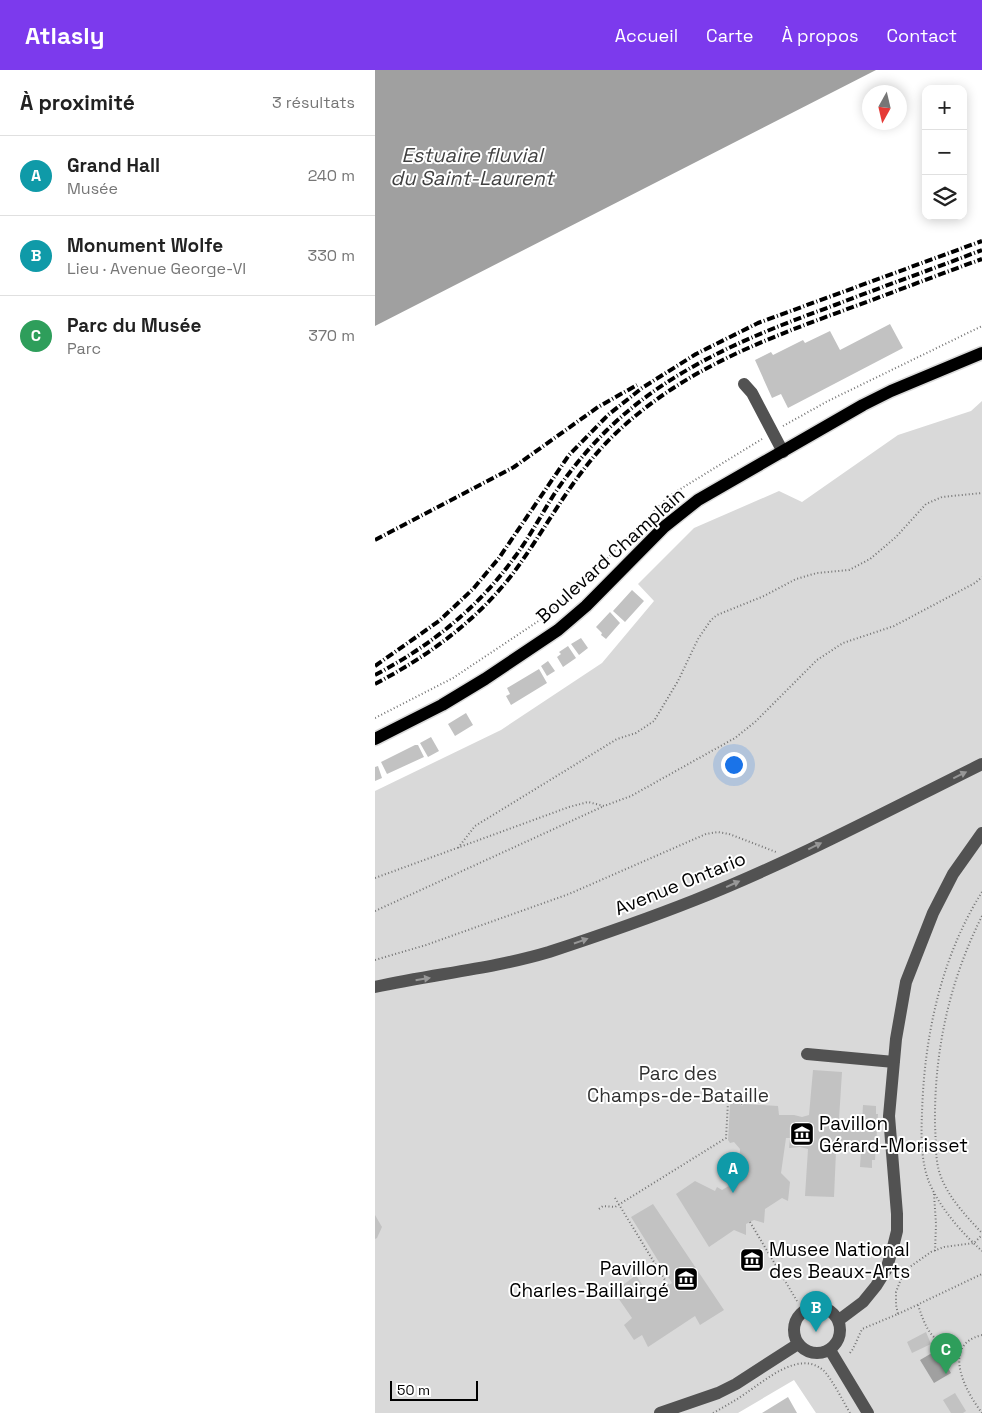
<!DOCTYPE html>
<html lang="fr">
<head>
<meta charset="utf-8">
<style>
  :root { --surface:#fff; --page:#f2f2f2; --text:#222; --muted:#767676; --line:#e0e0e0; --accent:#7c3aed }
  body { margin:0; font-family:"Space Grotesk",sans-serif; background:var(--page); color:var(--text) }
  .controls { position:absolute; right:15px; top:15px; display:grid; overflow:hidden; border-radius:10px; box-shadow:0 2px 12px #0003 }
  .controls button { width:45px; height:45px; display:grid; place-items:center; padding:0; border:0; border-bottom:1px solid var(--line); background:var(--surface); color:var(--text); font:25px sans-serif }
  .compass { position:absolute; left:487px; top:15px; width:45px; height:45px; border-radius:50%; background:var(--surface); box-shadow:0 2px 12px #0003; rotate:188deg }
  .scale { position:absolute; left:15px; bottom:12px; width:88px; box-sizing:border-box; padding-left:5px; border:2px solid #000; border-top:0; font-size:14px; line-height:18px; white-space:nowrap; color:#000; -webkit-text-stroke:4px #fff; paint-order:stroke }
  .you { position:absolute; left:358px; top:694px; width:18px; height:18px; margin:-12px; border:4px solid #fff; border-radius:50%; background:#1a73e8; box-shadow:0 0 0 8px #1a73e833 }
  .badge { display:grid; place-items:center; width:32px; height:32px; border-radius:50%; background:var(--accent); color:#fff; font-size:16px; font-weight:700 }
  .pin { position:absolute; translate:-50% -41px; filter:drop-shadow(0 1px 2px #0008) }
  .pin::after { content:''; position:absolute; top:26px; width:18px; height:15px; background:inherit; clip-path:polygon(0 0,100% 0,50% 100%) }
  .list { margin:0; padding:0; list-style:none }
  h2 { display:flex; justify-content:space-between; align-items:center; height:65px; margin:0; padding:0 20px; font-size:21px }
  h2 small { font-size:16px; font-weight:400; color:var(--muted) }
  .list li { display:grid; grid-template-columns:32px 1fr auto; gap:15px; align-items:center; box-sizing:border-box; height:80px; padding:0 20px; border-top:1px solid var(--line) }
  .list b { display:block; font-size:19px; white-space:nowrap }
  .list p { margin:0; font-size:16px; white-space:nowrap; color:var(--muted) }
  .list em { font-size:16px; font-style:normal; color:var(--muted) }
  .icon { flex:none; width:28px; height:28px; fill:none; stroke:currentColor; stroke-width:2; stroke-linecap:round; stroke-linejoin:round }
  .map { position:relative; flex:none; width:607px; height:1343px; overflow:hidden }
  header { display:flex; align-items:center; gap:30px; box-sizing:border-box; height:70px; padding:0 25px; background:var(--accent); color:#fff }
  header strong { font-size:24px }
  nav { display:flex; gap:28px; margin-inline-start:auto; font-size:18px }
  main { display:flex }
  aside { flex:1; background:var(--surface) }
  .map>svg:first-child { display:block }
  .green { fill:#d9d9d9 }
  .water { fill:#a0a0a0 }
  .building { fill:#c2c2c2 }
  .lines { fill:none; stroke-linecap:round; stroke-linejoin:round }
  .major-casing { stroke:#dbdbdb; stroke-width:15 }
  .path { stroke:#747474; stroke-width:2; stroke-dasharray:1 2.5; stroke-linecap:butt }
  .minor { stroke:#525252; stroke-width:12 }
  .major { stroke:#000; stroke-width:12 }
  .rail { stroke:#000; stroke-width:4; stroke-dasharray:8 2.5 1 2.5; stroke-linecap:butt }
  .oneway { fill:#979797 }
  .labels { text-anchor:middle; stroke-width:4; stroke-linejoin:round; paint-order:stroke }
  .street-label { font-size:19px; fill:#000; stroke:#fff }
  .park-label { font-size:19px; fill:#303030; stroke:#fff }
  .poi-label { font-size:19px; fill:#000; stroke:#fff; text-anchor:start }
  .water-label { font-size:20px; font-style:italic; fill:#414141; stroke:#fff }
</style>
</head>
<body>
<header>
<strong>Atlasly</strong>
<nav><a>Accueil</a><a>Carte</a><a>À propos</a><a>Contact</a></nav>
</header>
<main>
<aside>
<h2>À proximité<small>3 résultats</small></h2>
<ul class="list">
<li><span class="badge" style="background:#0f9aa8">A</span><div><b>Grand Hall</b><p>Musée</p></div><em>240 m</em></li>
<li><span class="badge" style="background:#0f9aa8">B</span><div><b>Monument Wolfe</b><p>Lieu · Avenue George-VI</p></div><em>330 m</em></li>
<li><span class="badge" style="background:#2e9e5b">C</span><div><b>Parc du Musée</b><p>Parc</p></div><em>370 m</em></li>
</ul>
</aside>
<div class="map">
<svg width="607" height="1343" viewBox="0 0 607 1343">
  <rect width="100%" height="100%" fill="#fff"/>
  <!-- green -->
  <path class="green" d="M607,331V1343H441L419,1310L363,1343H0V721L126,660L227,593L279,531L263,514L319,458L404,421L427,432L523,365L596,341Z"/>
  <!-- water -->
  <path class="water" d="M0,0H501L0,256Z
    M562,1280L576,1303L559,1313L545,1290Z"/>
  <!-- building -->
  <path class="building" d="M515,254L528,278L413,338L406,324L397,328L380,290L396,282L398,285L428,270L430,273L455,261L465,280Z
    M257,520L269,531L250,552L238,541Z
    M235,542L245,553L231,569L226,565L227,563L221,557Z
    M206,568L213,578L204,585L196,574Z
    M193,576L201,588L188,597L182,587L186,584L184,582Z
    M173,591L180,601L172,606L166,596Z
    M164,599L172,613L136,635L131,626L135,624L132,618Z
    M91,643L98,655L80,666L73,654Z
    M56,667L64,681L53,687L45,673Z
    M40,675H43L49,687L12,704L6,692Z
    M3,696L7,708L0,711V697Z
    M438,1000L467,1002L464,1049L487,1052L488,1035L501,1036V1044H503L500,1090H497V1098L485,1097L486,1080L466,1079V1081H461L459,1127L430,1126L433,1079L425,1077L414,1078L415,1068H411L406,1103L415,1112L413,1131L407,1128L390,1139L389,1153L379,1150L371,1154V1165L359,1160L334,1177L301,1124L320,1111L340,1121L342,1117L347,1120L359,1113L358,1105L364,1106L365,1079L359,1072L355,1073L353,1070L355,1035L358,1033H364L367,1036L369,1034L403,1036L404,1045H419L427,1047L434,1045Z
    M278,1134L349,1240L325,1255L320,1246L273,1277L267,1265L259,1270L249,1255L257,1248L239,1222L261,1205L275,1227L297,1213L256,1147Z
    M0,1145L7,1157L2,1168L0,1169Z
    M551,1262L556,1274L537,1283L532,1272Z
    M580,1323L591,1341L588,1343H576L568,1330Z
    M413,1327L422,1343H387Z"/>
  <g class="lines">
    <defs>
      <path id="major" d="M0,669L67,635L110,609L183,560L211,536L289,457L323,430L488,335L516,321L607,283"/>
    </defs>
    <!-- major casing -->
    <use href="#major" class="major-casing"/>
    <!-- path -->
    <path class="path" d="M408,356L453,331L607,256
      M0,648L78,608L165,550L202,519L294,426L387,369
      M83,778L100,756L242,669L261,663L279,651L303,611L323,569L336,550L342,545L389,526L421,509L442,503L474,500L495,489L521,467L551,434L567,427L607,423
      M0,808L194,737L213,732L229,736L256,726L360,668L380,652L442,590L468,573L519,556L600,513L607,507
      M607,822C566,887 549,967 547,1044C546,1065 546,1092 554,1112C565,1138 586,1162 607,1181
      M0,841L229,736
      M607,846C574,912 559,982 560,1055C561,1070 560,1087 564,1101C571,1125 590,1145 607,1163
      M0,890L51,875L194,824L331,764L343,762L354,764L401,782
      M559,1124L561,1154L560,1181
      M240,1128L293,1215
      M224,1139L228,1136L240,1137L351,1068L353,1032L360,1027H369L365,1031L368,1035
      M375,1152L422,1231
      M543,1235C547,1247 551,1260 561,1269C568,1276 576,1279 583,1286
      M523,1244L607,1204
      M475,1283L478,1279L487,1259L523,1244L521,1235V1222L529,1201L556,1182L569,1177L599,1173L607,1165
      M338,1343C349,1337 360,1331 371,1323C391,1310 424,1280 448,1300C456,1307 469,1333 475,1343
      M607,1343C591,1322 565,1275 607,1265"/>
    <!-- minor -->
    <path class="minor" d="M369,314L377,323L408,382
      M0,917C58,904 117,899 174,882C223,866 272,849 320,830C418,791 512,741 607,694
      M432,984L519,992
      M419 1260a23 23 0 1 1 46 0a23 23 0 1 1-46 0Z
      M464,1250L488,1232L501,1216L511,1200L518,1177L522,1161V1144L514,1046L521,969L531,912L558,843L578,804L607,763
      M455,1280L493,1343
      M285,1343L343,1323L361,1314L423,1274"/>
    <!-- major -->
    <use href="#major" class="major"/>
    <!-- rail -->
    <path class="rail" d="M0,470L139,397L223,337L262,315
      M0,596L64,551L98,519L124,488L194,385L233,345L267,318L321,284L383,253L607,171
      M0,605C55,576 102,539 139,488C154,468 165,447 178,426C193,403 211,381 231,361C295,298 377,265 460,235C509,216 558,199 607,180
      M0,614C53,586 102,551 139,502C173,456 198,404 240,364C306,301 383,272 467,241C514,224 560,206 607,189"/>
  </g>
  <!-- one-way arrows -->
  <defs><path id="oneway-solid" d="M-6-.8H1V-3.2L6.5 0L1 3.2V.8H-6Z" transform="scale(1.25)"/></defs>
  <g class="oneway">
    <use href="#oneway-solid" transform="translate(585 705) rotate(-26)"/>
    <use href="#oneway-solid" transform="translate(440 776) rotate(-26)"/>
    <use href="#oneway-solid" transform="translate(358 814) rotate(-24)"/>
    <use href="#oneway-solid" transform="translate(206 871) rotate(-19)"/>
    <use href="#oneway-solid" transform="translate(48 909) rotate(-9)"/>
  </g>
  <!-- icons -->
  <defs>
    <symbol id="museum-square" viewBox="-11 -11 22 22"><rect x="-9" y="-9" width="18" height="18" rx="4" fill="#000" stroke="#fff"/><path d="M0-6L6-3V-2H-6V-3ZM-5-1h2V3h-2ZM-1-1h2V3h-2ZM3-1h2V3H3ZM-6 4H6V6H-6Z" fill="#fff"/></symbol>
  </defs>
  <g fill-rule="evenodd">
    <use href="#museum-square" x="413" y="1050" width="28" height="28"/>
    <use href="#museum-square" x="363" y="1176" width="28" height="28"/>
    <use href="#museum-square" x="297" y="1195" width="28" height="28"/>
  </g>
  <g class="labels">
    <!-- street labels -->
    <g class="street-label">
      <text transform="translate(235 485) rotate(-42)" y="7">Boulevard Champlain</text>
      <text transform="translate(305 813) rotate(-22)" y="7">Avenue Ontario</text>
    </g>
    <!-- park labels -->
    <g class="park-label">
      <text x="303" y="1010">Parc des<tspan x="303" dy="22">Champs-de-Bataille</tspan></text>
    </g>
    <!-- poi labels -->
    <g class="poi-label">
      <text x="444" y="1060">Pavillon<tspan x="444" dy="22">Gérard-Morisset</tspan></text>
      <text x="394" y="1186">Musee National<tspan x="394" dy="22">des Beaux-Arts</tspan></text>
      <text x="294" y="1205" text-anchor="end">Pavillon<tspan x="294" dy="22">Charles-Baillairgé</tspan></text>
    </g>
    <!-- water labels -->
    <g class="water-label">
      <text x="97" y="92">Estuaire fluvial<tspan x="97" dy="23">du Saint-Laurent</tspan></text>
    </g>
  </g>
</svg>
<div class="controls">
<button>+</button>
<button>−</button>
<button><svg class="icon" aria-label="layers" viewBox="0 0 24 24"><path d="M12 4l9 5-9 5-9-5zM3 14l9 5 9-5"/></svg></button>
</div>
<svg class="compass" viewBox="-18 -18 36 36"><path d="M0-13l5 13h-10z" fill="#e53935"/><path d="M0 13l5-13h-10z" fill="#767676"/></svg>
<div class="scale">50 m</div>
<div class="you"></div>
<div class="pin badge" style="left:358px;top:1123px;background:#0f9aa8">A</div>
<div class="pin badge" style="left:441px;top:1262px;background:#0f9aa8">B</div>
<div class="pin badge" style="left:571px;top:1304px;background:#2e9e5b">C</div>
</div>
</main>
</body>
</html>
